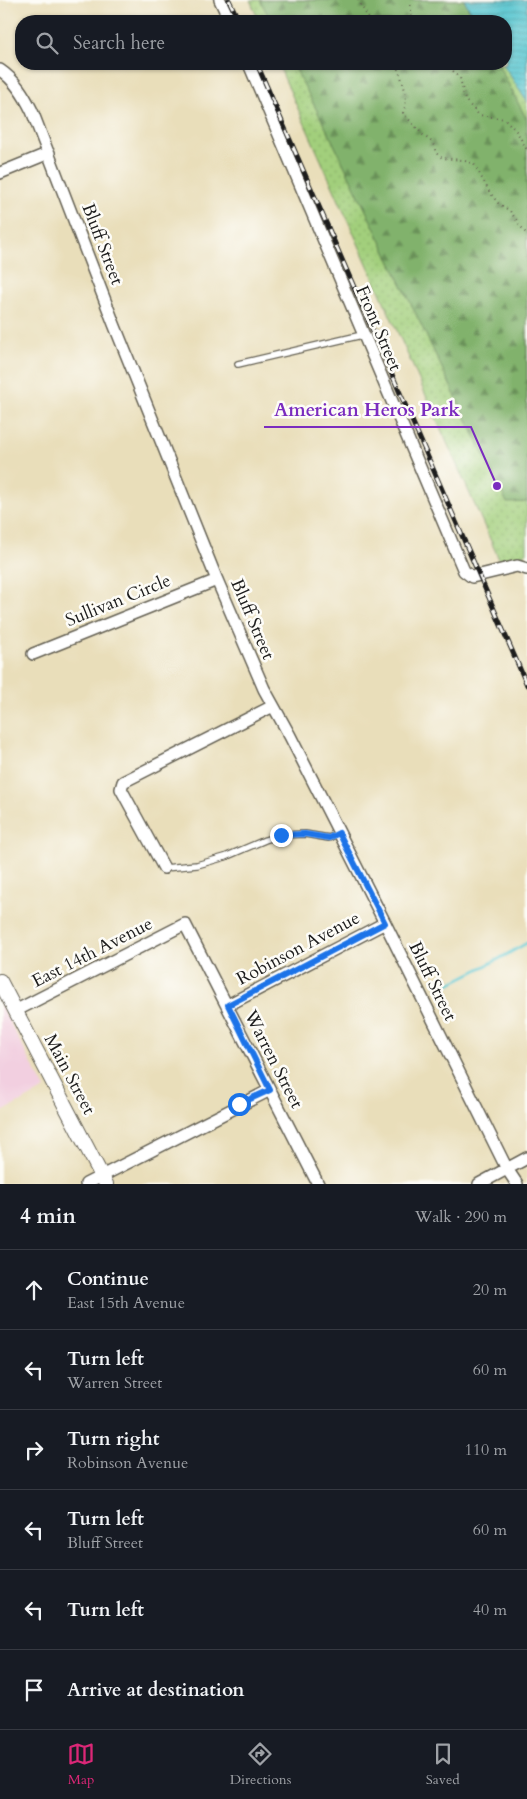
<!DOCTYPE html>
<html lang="en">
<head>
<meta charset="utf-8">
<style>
  :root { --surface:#171b24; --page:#242831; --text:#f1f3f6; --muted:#9ea1a6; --line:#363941; --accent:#db2777 }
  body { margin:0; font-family:Cardo,serif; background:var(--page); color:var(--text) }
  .stop { position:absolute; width:15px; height:15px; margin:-11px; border:4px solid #1a73e8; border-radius:50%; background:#fff }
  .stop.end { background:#1a73e8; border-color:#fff; box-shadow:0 1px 5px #0008 }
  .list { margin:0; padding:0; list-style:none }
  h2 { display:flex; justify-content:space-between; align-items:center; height:65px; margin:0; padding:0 20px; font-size:21px }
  h2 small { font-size:16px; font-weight:400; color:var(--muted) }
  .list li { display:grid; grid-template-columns:32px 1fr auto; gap:15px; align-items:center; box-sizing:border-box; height:80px; padding:0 20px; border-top:1px solid var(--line) }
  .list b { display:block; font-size:19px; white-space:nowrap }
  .list p { margin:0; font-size:16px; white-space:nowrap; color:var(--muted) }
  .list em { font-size:16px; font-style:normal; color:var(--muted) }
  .icon { flex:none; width:28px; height:28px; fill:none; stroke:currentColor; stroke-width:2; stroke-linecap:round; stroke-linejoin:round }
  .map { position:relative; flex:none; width:527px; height:1184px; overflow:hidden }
  .search { position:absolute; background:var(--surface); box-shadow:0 1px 4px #0004; left:15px; right:15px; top:15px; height:55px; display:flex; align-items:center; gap:12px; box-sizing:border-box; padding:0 18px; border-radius:20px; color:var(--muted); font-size:19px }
  .sheet { height:545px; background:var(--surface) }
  nav { display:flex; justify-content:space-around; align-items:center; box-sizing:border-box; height:70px; border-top:1px solid var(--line); background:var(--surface); font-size:14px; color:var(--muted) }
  nav a { display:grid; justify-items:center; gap:2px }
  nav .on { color:var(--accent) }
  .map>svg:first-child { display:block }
  .built { fill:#f2cfe0 }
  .green { fill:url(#green-dots); stroke:#5f764c }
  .forest { fill:url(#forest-firs); stroke:#4e6744 }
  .water { fill:url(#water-rules); stroke:#3a7176 }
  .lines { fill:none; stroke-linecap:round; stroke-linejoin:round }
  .stream { stroke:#59c6d0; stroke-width:3 }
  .service-casing { stroke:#646053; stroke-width:8 }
  .minor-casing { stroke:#646053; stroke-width:14 }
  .tertiary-casing { stroke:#646053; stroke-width:16 }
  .path { stroke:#646053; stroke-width:2; stroke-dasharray:1 4; stroke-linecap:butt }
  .service { stroke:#fff; stroke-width:5.5 }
  .minor { stroke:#fff; stroke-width:11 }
  .tertiary { stroke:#fff; stroke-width:14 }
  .rail-casing { stroke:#1c1c1c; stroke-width:5 }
  .rail { stroke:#fdfcf7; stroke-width:3; stroke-dasharray:9; stroke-linecap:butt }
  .route { stroke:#1a73e8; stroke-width:6 }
  .labels { text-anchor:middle; stroke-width:5; stroke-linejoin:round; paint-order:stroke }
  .street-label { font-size:18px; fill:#1c1c1c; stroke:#fdfcf7 }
  .leader { fill:none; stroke:#7b2cbf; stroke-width:2 }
  .callout-dot { fill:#7b2cbf; stroke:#fdfcf7; stroke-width:2 }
  .callout-label { font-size:19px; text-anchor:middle; font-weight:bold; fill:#7b2cbf; stroke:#fdfcf7; stroke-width:5; stroke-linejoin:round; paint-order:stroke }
</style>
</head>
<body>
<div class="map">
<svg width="527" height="1184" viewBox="0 0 527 1184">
  <defs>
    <pattern id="green-dots" width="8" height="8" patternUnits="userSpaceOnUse" patternTransform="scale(1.25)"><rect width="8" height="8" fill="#a2cf7c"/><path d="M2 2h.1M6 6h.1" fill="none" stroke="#8bb16b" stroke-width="1.8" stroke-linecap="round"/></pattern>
    <pattern id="forest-firs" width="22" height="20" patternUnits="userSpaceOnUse" patternTransform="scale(1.25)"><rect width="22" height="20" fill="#81b26c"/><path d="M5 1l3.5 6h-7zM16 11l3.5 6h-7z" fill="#699058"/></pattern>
    <pattern id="water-rules" width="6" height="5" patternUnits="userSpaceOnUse" patternTransform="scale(1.25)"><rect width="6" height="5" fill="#59c6d0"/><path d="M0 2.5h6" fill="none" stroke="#4daab2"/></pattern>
  </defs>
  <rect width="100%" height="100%" fill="#fdfcf7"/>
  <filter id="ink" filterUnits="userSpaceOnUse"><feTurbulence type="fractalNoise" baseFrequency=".02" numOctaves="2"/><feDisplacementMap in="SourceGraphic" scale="10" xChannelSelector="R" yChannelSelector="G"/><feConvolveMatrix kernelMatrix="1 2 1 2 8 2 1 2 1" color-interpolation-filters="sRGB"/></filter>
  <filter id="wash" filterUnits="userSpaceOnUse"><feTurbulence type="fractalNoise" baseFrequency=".0096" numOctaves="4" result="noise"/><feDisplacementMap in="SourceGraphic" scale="20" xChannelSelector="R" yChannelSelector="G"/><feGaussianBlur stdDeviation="1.12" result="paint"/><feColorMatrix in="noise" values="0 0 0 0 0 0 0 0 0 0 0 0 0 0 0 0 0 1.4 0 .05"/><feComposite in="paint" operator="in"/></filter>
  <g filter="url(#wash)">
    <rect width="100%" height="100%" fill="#e9deba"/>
    <!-- built -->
    <path class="built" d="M0,1004L45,1089L0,1113Z"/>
    <!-- green -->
    <path class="green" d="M250,0H500L527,46V553L502,566L278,64H506V21H259Z"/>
    <!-- forest -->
    <path class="forest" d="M260,0H464L475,21H271Z
      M293,64H498L527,120V502L507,503L331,138Z"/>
    <!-- water -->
    <path class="water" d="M464,0H527V102L503,64H506V21H477Z"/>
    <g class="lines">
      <!-- stream -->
      <path class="stream" d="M443,987L497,960L527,943"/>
    </g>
  </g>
  <g filter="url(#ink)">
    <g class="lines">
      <defs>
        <path id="service" d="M238,364L362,335
          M164,868L197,865L225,857L265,840L281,835L305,834L329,838L339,833"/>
        <path id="minor" d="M220,0L230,21
          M249,64L464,571L472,577L517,566L527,569
          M0,70C15,80 24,95 32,111L114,324L217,580L264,689L290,736L385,923L507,1169L517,1184
          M0,173L49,153
          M33,654L217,580
          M164,868L121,789L123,782L273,706
          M228,1005L385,923
          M15,1011L185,924L318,1184
          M86,1184L270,1090
          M479,1184L527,1158"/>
        <path id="tertiary" d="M0,981L106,1184"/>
      </defs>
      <!-- service casing -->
      <use href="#service" class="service-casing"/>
      <!-- minor casing -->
      <use href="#minor" class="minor-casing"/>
      <!-- tertiary casing -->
      <use href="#tertiary" class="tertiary-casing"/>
      <!-- path -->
      <path class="path" d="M358,0L370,21
        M410,0L412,21
        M396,64C402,80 410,96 403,113L423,135L433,143L436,153L442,158L462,160L474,164L489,191L498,203L510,211L527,235
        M446,64L460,78L465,100L479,115L505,119L517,132L527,150"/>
      <!-- service -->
      <use href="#service" class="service"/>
      <!-- minor -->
      <use href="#minor" class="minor"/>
      <!-- tertiary -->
      <use href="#tertiary" class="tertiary"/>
      <defs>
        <path id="rail" d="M229,0L239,21
          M257,64L527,685"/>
      </defs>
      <!-- rail casing -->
      <use href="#rail" class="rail-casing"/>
      <!-- rail -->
      <use href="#rail" class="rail"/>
    </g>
  </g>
  <g class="lines" filter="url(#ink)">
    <!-- route -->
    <path class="route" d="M239,1104L270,1090L228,1005L385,923L339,833L329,838L305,834L281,835"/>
  </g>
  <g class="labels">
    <!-- street labels -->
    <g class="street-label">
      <text transform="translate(103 244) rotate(69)" y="6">Bluff Street</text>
      <text transform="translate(379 328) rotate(67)" y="6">Front Street</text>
      <text transform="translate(118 600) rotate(-22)" y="6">Sullivan Circle</text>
      <text transform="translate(253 619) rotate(67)" y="6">Bluff Street</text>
      <text transform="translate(298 948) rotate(-28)" y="6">Robinson Avenue</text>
      <text transform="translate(92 952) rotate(-27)" y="6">East 14th Avenue</text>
      <text transform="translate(433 981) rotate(64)" y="6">Bluff Street</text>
      <text transform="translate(274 1059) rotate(63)" y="6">Warren Street</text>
      <text transform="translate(70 1074) rotate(62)" y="6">Main Street</text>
    </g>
  </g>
  <!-- callouts -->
  <path class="leader" d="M497 486L471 427H264"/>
  <circle class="callout-dot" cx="497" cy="486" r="5"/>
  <g class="callout-label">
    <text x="367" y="416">American Heros Park</text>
  </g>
</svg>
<div class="stop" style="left:239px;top:1104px"></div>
<div class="stop end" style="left:281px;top:835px"></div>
<div class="search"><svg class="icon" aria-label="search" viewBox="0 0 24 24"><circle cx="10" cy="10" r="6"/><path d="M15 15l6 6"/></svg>Search here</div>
</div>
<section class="sheet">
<h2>4 min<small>Walk · 290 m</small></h2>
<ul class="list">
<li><svg class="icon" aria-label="ahead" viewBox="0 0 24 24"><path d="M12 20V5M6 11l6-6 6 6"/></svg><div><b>Continue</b><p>East 15th Avenue</p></div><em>20 m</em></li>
<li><svg class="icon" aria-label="left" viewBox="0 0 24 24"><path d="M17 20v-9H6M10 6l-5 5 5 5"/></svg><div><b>Turn left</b><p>Warren Street</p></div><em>60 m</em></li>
<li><svg class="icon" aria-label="right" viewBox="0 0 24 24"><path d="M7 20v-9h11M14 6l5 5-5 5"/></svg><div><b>Turn right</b><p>Robinson Avenue</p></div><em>110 m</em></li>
<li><svg class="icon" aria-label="left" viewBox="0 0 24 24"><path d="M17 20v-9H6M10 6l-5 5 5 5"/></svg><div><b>Turn left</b><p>Bluff Street</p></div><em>60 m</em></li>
<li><svg class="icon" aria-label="left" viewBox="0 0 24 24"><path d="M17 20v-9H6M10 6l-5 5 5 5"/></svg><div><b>Turn left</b></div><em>40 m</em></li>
<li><svg class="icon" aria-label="arrive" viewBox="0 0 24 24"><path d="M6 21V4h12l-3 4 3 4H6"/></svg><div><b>Arrive at destination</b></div></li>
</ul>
</section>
<nav>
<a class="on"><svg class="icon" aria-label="map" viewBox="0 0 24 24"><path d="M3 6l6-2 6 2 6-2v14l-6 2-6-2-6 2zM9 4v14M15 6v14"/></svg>Map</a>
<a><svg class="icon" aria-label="directions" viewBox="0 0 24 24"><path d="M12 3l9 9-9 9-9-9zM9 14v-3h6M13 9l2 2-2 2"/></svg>Directions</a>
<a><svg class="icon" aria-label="saved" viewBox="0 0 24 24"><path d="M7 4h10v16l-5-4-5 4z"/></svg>Saved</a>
</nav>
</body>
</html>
